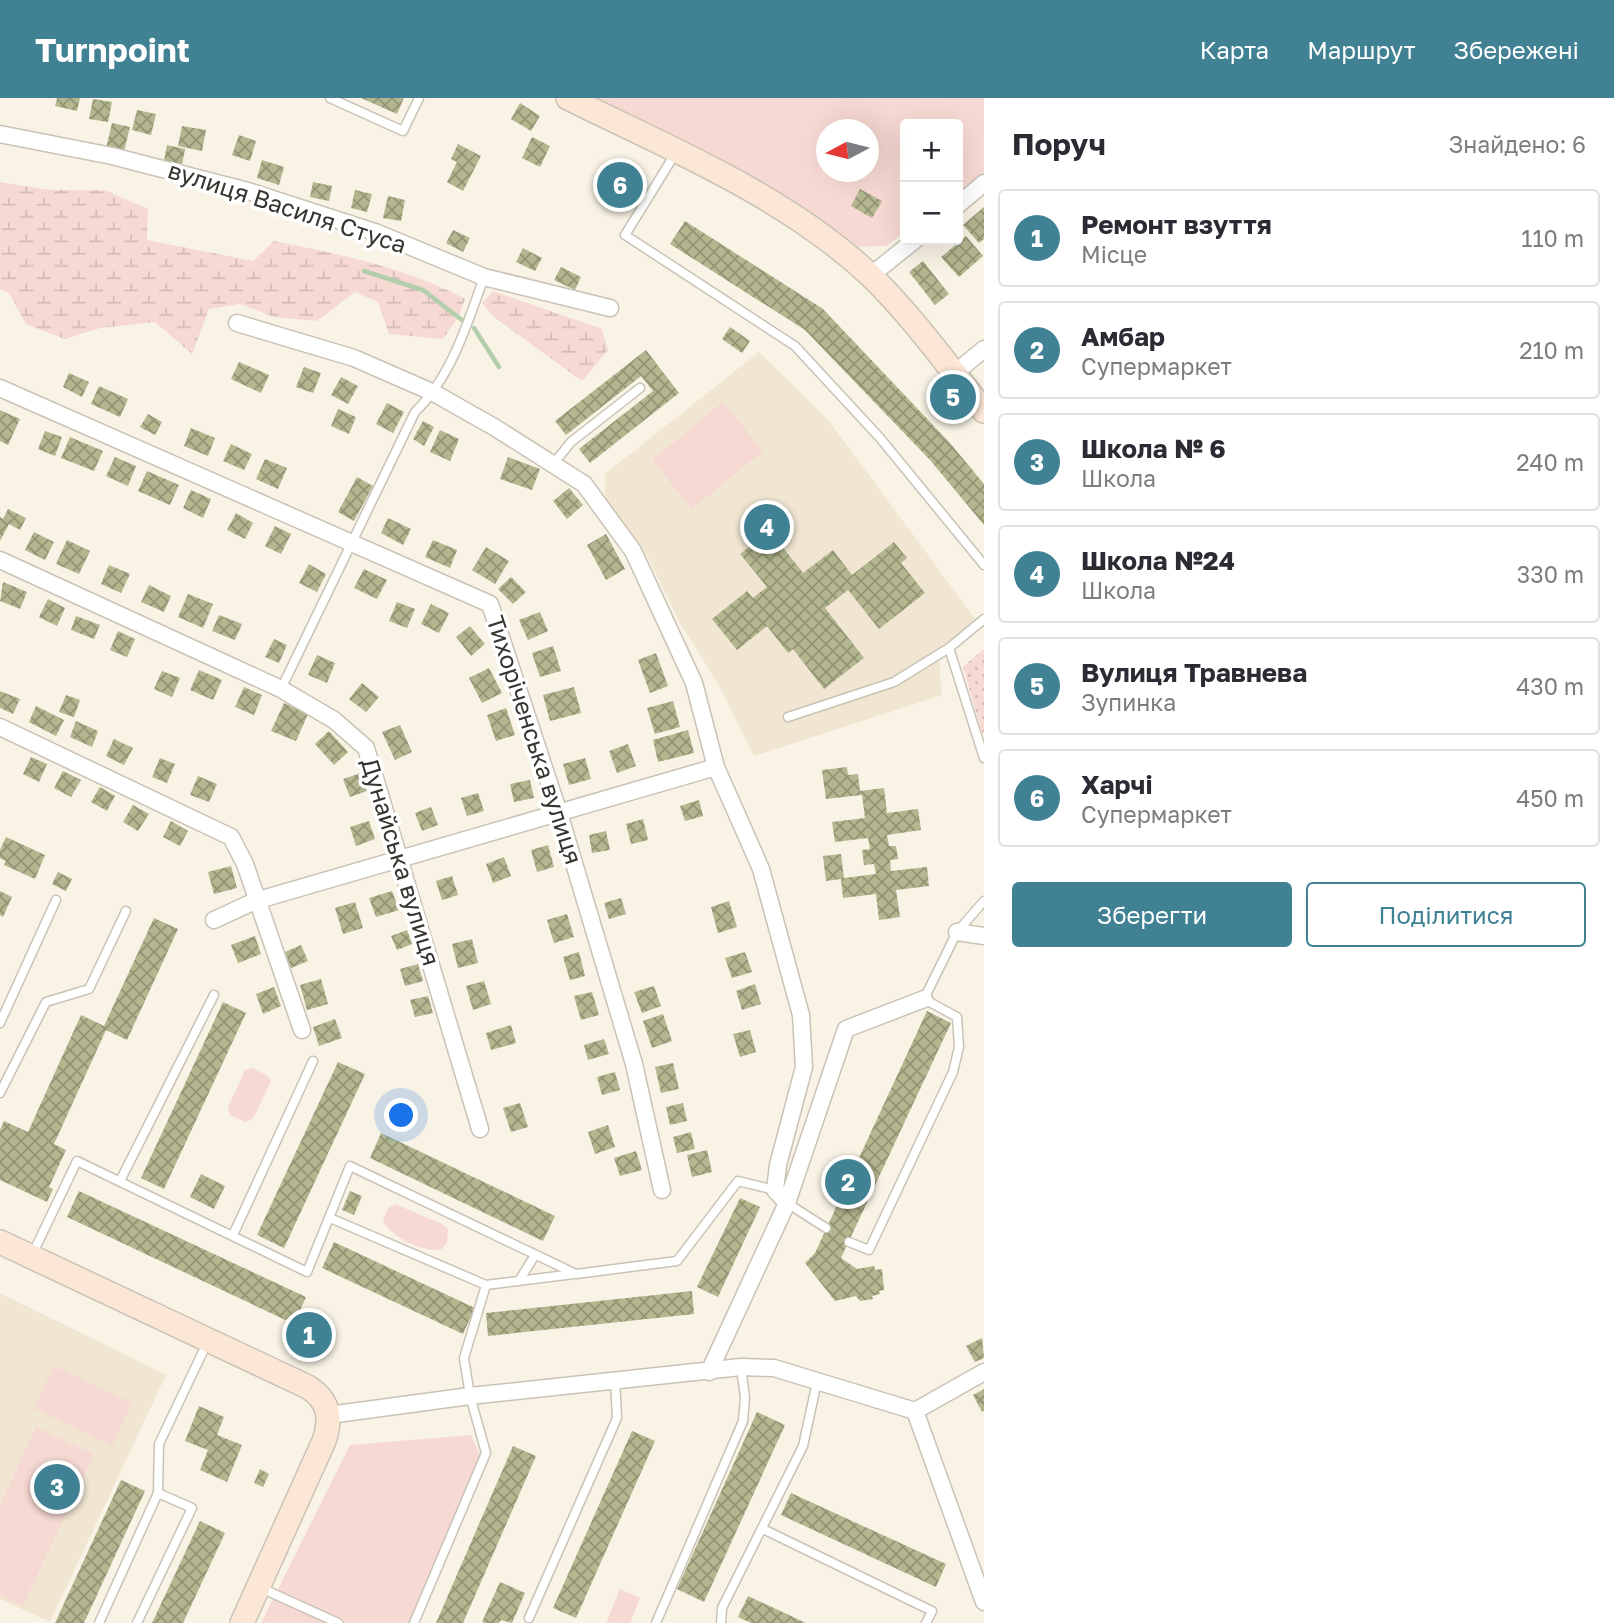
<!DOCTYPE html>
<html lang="uk">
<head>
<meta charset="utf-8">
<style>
  :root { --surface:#fff; --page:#f2f2f3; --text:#2b2b33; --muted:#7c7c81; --line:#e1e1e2; --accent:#408194 }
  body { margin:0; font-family:"Golos Text",sans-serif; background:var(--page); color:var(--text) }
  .controls { position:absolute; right:21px; top:21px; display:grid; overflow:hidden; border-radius:7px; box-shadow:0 7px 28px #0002 }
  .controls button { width:63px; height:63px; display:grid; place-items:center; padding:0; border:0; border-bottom:2px solid var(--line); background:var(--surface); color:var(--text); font:35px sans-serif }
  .compass { position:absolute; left:816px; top:21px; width:63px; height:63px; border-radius:50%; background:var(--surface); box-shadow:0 7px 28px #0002; rotate:263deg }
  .you { position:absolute; left:402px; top:1018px; width:24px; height:24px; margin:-18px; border:5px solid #fff; border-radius:50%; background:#1a73e8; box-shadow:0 0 0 10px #1a73e833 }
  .badge { display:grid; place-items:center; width:46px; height:46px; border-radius:50%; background:var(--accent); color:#fff; font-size:23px; font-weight:700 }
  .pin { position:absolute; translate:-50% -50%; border:4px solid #fff; box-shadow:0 2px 7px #0006 }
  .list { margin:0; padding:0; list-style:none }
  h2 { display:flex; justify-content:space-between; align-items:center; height:91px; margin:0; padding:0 28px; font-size:30px }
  h2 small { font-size:23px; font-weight:400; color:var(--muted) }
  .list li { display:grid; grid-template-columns:46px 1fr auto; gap:21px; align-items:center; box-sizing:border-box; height:98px; margin:0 14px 14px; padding:0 14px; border:2px solid var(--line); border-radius:7px }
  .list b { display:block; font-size:26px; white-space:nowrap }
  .list p { margin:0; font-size:23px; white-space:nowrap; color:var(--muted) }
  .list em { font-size:23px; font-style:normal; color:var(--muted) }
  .actions { display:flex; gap:14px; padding:21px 28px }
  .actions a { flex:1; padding:16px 0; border:2px solid var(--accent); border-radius:7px; text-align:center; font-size:24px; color:var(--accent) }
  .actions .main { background:var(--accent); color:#fff }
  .map { position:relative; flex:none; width:984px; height:1525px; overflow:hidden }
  header { display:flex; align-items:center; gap:42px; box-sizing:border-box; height:98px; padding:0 35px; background:var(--accent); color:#fff }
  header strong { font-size:33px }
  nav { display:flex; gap:38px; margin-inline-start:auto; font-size:24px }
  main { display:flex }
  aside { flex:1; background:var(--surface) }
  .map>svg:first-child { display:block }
  .built { fill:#f0e6d2 }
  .grass { fill:url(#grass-dots) }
  .wetland { fill:url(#wetland-marsh) }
  .park { fill:#f7d9d3; fill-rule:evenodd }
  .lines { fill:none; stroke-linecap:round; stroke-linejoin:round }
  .stream { stroke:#b3ceab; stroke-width:4.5 }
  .building { fill:url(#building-cross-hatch) }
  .lane-casing { stroke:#c9c3b6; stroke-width:11 }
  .street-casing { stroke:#c9c3b6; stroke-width:19 }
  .secondary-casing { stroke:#c9c3b6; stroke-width:26 }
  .lane { stroke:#fff; stroke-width:8 }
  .street { stroke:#fff; stroke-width:16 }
  .secondary { stroke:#fce7d6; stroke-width:23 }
  .labels { text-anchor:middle; stroke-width:7; stroke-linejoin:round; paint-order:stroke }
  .street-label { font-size:24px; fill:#373530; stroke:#fff }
</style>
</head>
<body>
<header>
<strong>Turnpoint</strong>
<nav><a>Карта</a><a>Маршрут</a><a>Збережені</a></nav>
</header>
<main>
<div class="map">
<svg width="984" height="1525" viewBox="0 0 984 1525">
  <defs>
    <pattern id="grass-dots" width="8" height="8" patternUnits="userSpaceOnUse" patternTransform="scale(1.75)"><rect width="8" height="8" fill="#f7d9d3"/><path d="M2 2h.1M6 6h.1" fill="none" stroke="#d4bbb5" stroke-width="1.8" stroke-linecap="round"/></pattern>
    <pattern id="wetland-marsh" width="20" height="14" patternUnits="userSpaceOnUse" patternTransform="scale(1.75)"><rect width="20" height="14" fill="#f7d9d3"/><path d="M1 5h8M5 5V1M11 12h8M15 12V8" fill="none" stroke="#d4bbb5"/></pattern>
    <pattern id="building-cross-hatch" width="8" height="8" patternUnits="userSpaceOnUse" patternTransform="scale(1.75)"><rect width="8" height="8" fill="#b3b68e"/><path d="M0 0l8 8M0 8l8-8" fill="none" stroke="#929574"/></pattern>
  </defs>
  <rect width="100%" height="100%" fill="#f9f3e5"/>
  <!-- built -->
  <path class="built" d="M759,254L828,322L977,523L938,552L942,597L754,658L721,591L679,523L647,458L605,400V376Z
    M0,1195L166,1277L50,1524L0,1501Z"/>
  <!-- grass -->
  <path class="grass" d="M984,551V634L982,635L963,569Z"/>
  <!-- wetland -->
  <path class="wetland" d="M0,84L50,92H105L148,111L147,142L253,163L274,143C339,156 406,169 465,201L459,218L443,241L389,236L378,204L355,194L317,223L274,219L240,206L209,211L192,256L155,224L100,230L65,241L26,226L9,195L0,191Z
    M493,193L602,231L608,252L582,283L494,219L482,205Z"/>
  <!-- park -->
  <path class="park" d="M592,0H984V75L958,95V26H905V134L886,148L853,149ZM827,32H869V74H827Z
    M723,304L763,353L692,411L652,362Z
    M252,970L268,978L271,983L253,1021L245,1024L230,1017L228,1009L245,972Z
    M395,1106L442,1126L448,1131L447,1145L442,1151C425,1156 387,1138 383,1121L389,1109Z
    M54,1268L132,1305L112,1348L34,1310Z
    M36,1329L94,1356L23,1508L0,1497V1407Z
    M471,1337L480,1357L411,1525H261L350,1347Z
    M620,1491L640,1500L630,1525H606Z"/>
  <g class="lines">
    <!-- stream -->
    <path class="stream" d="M364,173L423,192L462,222
      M474,230L499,269"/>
  </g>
  <!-- building -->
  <path class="building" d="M57,0H80L77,13L55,8Z
    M361,0H404L397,16Z
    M93,1L112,4L108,24L89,21Z
    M520,5L540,18L531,33L511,21Z
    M137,12L156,16L151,37L132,32Z
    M112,25L130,29L124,53L106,50Z
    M182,28L206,32L202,53L178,48Z
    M239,37L256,43L250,63L232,57Z
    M532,39L550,48L540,69L522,60Z
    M458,46L481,58L463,93L447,84L457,64L451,61Z
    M167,47L185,51L182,67L164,63Z
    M262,62L284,69L279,87L257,80Z
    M610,68L641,86L629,107L598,89Z
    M313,84L332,88L329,103L310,99Z
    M860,91L882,103L872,120L851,108Z
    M355,92L372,96L367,114L351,110Z
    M388,98L405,102L401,123L383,120Z
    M984,109V141L979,145L963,127Z
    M685,123L823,211L950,345L984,386V427L930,362L805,232L670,146Z
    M453,132L470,140L463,154L446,145Z
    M966,138L983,158L959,179L941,159Z
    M523,150L542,160L535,173L516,164Z
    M923,163L949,196L935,207L909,174Z
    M561,169L581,179L575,192L554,182Z
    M730,229L750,243L742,255L722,241Z
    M646,252L679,295L590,365L579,351L653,293L641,278L566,337L555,323Z
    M239,264L269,277L261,295L231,281Z
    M304,269L321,275L313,295L296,289Z
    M69,275L89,284L82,299L63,289Z
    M341,279L358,288L348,306L331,297Z
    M99,288L128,301L120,319L91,306Z
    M387,305L404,314L393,335L376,326Z
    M338,311L356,319L349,336L331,328Z
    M0,312L20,321L8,347L0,343Z
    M148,316L162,324L155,337L140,329Z
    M423,323L434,329L424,348L413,341Z
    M191,330L215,340L208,358L184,348Z
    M440,332L459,341L450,363L430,354Z
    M45,333L62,339L55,358L38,351Z
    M70,339L103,353L94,373L61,360Z
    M231,346L252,356L244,372L223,363Z
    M115,359L136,368L128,388L106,378Z
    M508,359L540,371L532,392L500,381Z
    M265,361L287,370L278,391L256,381Z
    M147,373L179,387L170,407L138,393Z
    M357,379L373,388L354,423L338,414Z
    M569,390L583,407L567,421L553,403Z
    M191,392L211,401L203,420L183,410Z
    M8,411L26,420L20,432L9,426L0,443V419L3,421Z
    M236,415L253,425L245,441L227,432Z
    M388,420L411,431L403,447L381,435Z
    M275,428L291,436L281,456L265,448Z
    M770,433L803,475L833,452L852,477L894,444L907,460L901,465L925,495L879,531L848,492L825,510L864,560L824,591L793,551L788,555L767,528L737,552L712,521L747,493L753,500L767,489L740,456Z
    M34,434L54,444L45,462L25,452Z
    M606,436L625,471L606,482L587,447Z
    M67,442L90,453L79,476L56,466Z
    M433,442L457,452L450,470L425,459Z
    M486,449L509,463L495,486L472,472Z
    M309,466L326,476L317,494L299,485Z
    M109,467L130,476L121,495L101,486Z
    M364,471L387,482L377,501L354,490Z
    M511,479L526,494L513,506L498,491Z
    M3,484L27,494L20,511L0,503Z
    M149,487L171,498L164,514L141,504Z
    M188,496L213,506L203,530L178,519Z
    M48,501L65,510L57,528L39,519Z
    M397,504L415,511L407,530L389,523Z
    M431,506L449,515L439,535L421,526Z
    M540,514L548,533L528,542L519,522Z
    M219,517L242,526L235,542L212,533Z
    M76,518L100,527L94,541L71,532Z
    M470,528L485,546L471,558L456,539Z
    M118,533L135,541L127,559L110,552Z
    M274,541L287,547L279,565L265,559Z
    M553,548L561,573L540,579L532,555Z
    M656,555L668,588L650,595L638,562Z
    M317,557L335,565L327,585L308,577Z
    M489,570L502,595L482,605L469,580Z
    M199,572L222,582L213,602L190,592Z
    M162,573L180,580L172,599L154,591Z
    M362,585L379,599L366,614L349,601Z
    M244,589L262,597L254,617L235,609Z
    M574,589L581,615L550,623L543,597Z
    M0,593L20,601L13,616L0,610Z
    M66,597L80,602L74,619L59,614Z
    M673,603L680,629L655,636L647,610Z
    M284,605L308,616L296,643L271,633Z
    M36,608L64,622L56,638L29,624Z
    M506,610L515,637L496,643L487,617Z
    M76,623L98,633L92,649L70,639Z
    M400,627L412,654L395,662L382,634Z
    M688,632L694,655L658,664L653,642Z
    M329,633L348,654L334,667L315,646Z
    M114,641L133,650L124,667L106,658Z
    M628,646L636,668L617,675L609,653Z
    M31,659L47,666L39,684L23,676Z
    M160,660L175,666L167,685L152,679Z
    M585,660L591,681L569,687L563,666Z
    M847,669L848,677L858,676L860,693L884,690L887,715L918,711L921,732L887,737L889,748H896L898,761L890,762L891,773L927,769L929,788L896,792L900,819L879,822L876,796L843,800L841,781L826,783L823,758L841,756L844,780L876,776L874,766L864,767L862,752L870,751L868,740L835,744L832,724L865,720L862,697L826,701L822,672Z
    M63,673L81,682L71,699L54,690Z
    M361,675L367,693L350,699L343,681Z
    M198,678L217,686L209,704L190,697Z
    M530,682L534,700L514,704L510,686Z
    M100,689L115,698L107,713L91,704Z
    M478,695L484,713L467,718L461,700Z
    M699,702L703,718L685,723L680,708Z
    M133,707L149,716L138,733L123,724Z
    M431,709L438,727L422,733L415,715Z
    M643,721L648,742L631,746L626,726Z
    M171,723L188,733L180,748L163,739Z
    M369,723L375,741L356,748L350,729Z
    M606,733L610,752L592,755L589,737Z
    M6,739L45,757L35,781L4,767L6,763L0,760V752Z
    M548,747L554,769L537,774L531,752Z
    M504,759L511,778L493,785L486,766Z
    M231,768L237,790L214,796L208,774Z
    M58,774L72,781L66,793L52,786Z
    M452,778L458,797L442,802L436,783Z
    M0,793L12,799L3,819L0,817Z
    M392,793L399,812L376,819L369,800Z
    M621,800L626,816L609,821L604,805Z
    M729,803L737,829L718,835L711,809Z
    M355,804L363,830L343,836L335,810Z
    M567,816L574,839L554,845L547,822Z
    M154,820L178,831L127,942L106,932L54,1046L66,1052L49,1089L53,1091L47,1104L0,1082V1032L4,1023L28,1034L81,917L104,928Z
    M407,832L412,846L397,852L391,838Z
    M255,838L261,856L238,865L231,847Z
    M472,841L478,865L458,870L452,846Z
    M301,847L308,863L291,870L285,854Z
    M579,854L585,878L570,882L563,859Z
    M745,854L752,874L732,880L725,860Z
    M418,866L423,883L405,888L400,871Z
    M321,881L328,906L307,912L300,887Z
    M484,883L491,906L473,912L466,888Z
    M755,886L761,906L742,912L736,893Z
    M654,888L661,908L642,915L634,894Z
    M274,889L281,908L263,916L256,896Z
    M592,894L599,917L581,922L574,898Z
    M428,898L433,915L415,919L410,902Z
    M223,904L246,915L164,1091L141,1080Z
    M927,913L951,925L841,1160L857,1171L874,1168L875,1172L882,1171L884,1192L879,1193L880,1196L872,1198L873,1201L860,1203L856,1198L835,1203L805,1165L815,1155Z
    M663,916L672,943L652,950L643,923Z
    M335,921L342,940L319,948L313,929Z
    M511,927L516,945L491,952L486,935Z
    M750,932L756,954L740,959L733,936Z
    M604,941L609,956L588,962L584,947Z
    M338,964L365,976L284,1150L257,1137Z
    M673,965L679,991L661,995L655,969Z
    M615,974L620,992L602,997L597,979Z
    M520,1005L528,1029L511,1034L503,1010Z
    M683,1005L687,1023L670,1027L666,1009Z
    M608,1027L615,1049L595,1056L588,1034Z
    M691,1034L695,1051L677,1055L673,1039Z
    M381,1035L555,1118L543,1143L370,1060Z
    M707,1052L712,1074L692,1079L687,1057Z
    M636,1053L642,1072L620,1078L614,1060Z
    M201,1076L225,1088L214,1111L190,1099Z
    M79,1093L306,1199L294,1226L67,1119Z
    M350,1093L362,1098L354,1117L342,1112Z
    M740,1100L760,1109L718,1199L697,1189Z
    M334,1144L475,1210L463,1236L322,1170Z
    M692,1193L694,1216L488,1238L486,1215Z
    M982,1240L984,1260L975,1264L966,1248Z
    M984,1291V1312L982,1314L973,1297Z
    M199,1308L224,1319L217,1337L242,1347L227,1384L200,1372L208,1352L185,1343Z
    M757,1314L785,1327L704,1504L677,1491Z
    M632,1333L655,1343L576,1520L553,1510Z
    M513,1348L536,1358L463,1525H436Z
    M260,1371L269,1376L263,1389L254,1385Z
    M121,1382L145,1393L84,1525H55Z
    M791,1395L946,1466L936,1489L781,1417Z
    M200,1423L225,1435L183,1525H152Z
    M500,1484L525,1495L512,1525L501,1522L499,1525H485L482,1524Z
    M748,1498L806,1525H751L738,1519Z"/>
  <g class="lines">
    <defs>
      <path id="lane" d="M330,0L403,33L419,0
        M675,56L625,137L795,248L880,340L984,467
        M554,365L571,344L640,290
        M949,550L984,660
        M281,591L415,314C451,279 467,227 484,179
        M788,619L894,584L949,550L984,521
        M0,925L56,802
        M0,995L46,904L89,891L126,813
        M120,1083L214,897
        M787,1105L826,1130
        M330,1120L486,1187L464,1260L470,1298L486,1355L414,1525
        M233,1137L313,963
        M849,1144L869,1152L953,974L959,949L957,919L924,901L957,834L984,803
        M33,1155L77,1063L307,1174L350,1068L576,1176L677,1163L738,1083L775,1092
        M519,1183L535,1157
        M486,1187L574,1176
        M763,1431L932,1513L926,1525
        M261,1490L338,1525
        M529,1520L617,1320L615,1282
        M99,1525L158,1395L159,1346L208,1243
        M137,1525L192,1410L158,1395
        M656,1525L743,1323L745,1300L741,1269
        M721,1525L722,1510L803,1348L817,1284"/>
      <path id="street" d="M0,36L112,58L248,93L375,134L484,179L610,210
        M958,107L984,85
        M870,178L915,142
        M237,225L354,260L434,295L494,329L584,386L633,453L694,585L716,669L761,771L801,917L804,969L778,1067L775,1092L787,1105
        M955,275L984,251
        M0,290L490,506L559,715L634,966L662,1092
        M0,462L281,591L334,622L366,650L480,1031
        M0,629L231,739L245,766L302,932
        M214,822L255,803L716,669
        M957,834L984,838
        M709,1274L787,1105L846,931L924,901
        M915,1313L984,1504
        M915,1313L984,1274
        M329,1317L470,1298L741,1269L774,1270L915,1313"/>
      <path id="secondary" d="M568,0C671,51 786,98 871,178C913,219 947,267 984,313
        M0,1144L308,1289C329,1303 332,1319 324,1343L242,1525"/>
    </defs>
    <!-- lane casing -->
    <use href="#lane" class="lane-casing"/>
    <!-- street casing -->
    <use href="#street" class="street-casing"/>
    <!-- secondary casing -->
    <use href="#secondary" class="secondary-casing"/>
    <!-- lane -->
    <use href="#lane" class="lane"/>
    <!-- street -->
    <use href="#street" class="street"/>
    <!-- secondary -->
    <use href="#secondary" class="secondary"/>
  </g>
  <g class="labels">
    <!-- street labels -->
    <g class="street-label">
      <text transform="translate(287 110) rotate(18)" y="8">вулиця Василя Стуса</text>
      <text transform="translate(534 642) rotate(72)" y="8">Тихоріченська вулиця</text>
      <text transform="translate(400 764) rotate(73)" y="8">Дунайська вулиця</text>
    </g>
  </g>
</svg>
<div class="controls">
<button>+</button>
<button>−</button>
</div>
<svg class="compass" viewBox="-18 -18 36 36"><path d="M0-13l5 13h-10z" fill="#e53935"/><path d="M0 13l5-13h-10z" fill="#7c7c81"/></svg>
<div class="you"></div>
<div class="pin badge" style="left:309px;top:1237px">1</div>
<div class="pin badge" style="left:848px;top:1084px">2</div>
<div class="pin badge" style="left:57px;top:1389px">3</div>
<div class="pin badge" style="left:767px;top:429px">4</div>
<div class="pin badge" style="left:953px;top:299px">5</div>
<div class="pin badge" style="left:620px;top:87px">6</div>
</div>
<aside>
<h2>Поруч<small>Знайдено: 6</small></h2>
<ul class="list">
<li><span class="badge">1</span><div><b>Ремонт взуття</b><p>Місце</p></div><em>110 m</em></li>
<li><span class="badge">2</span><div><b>Амбар</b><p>Супермаркет</p></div><em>210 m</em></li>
<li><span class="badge">3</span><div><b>Школа № 6</b><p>Школа</p></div><em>240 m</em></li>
<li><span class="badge">4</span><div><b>Школа №24</b><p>Школа</p></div><em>330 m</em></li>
<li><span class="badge">5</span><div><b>Вулиця Травнева</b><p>Зупинка</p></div><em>430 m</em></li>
<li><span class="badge">6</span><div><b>Харчі</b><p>Супермаркет</p></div><em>450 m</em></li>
</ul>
<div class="actions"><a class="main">Зберегти</a><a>Поділитися</a></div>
</aside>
</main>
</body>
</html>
